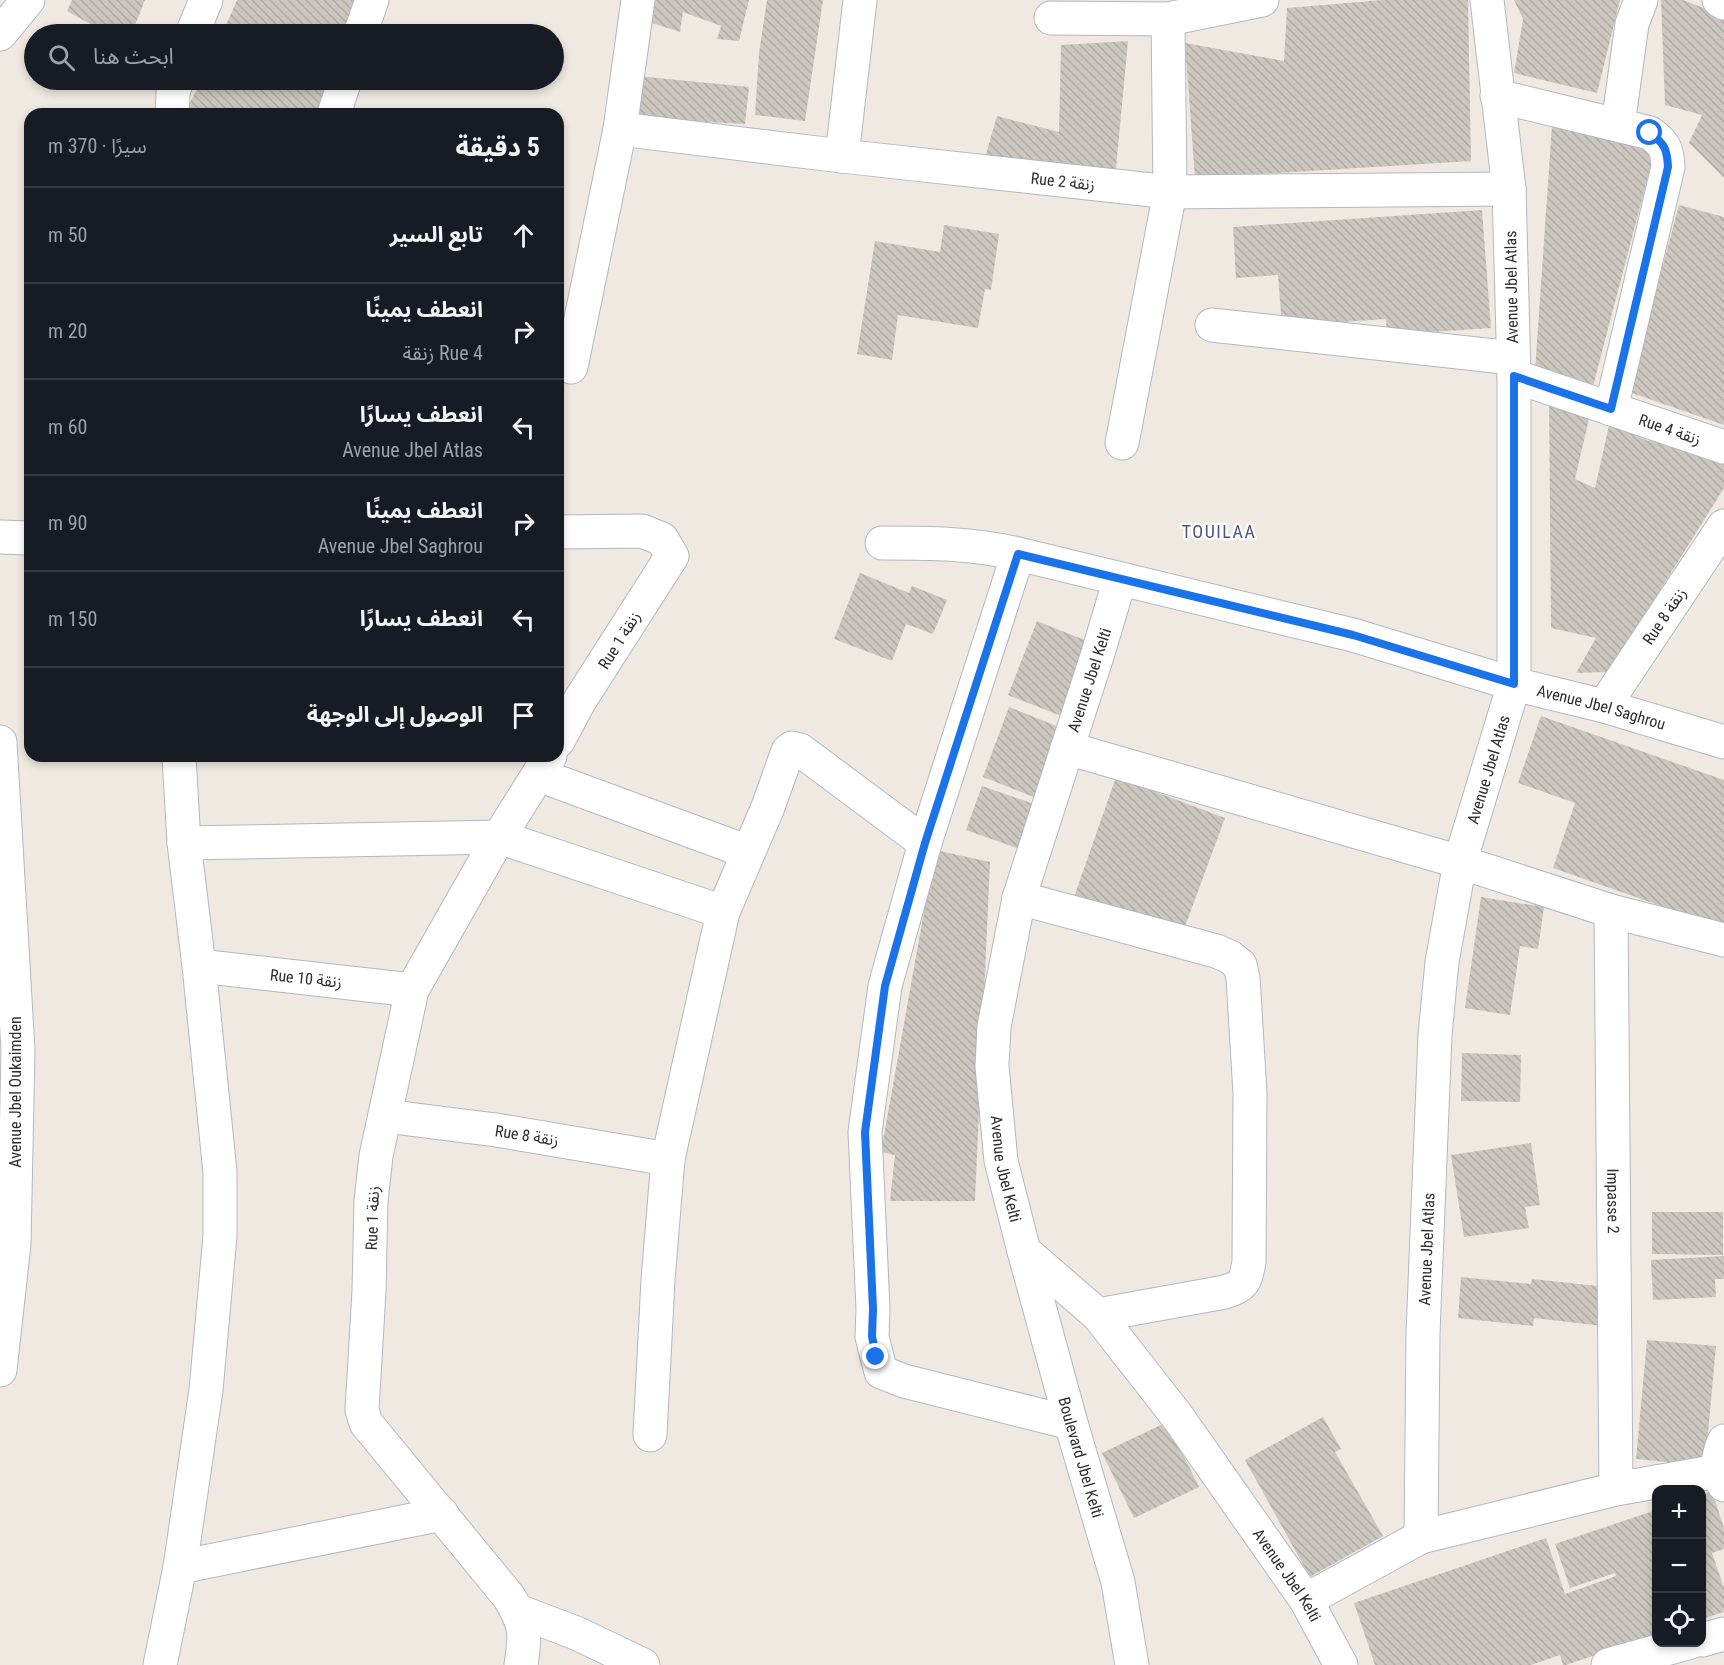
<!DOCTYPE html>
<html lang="ar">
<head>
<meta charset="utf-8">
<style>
  :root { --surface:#171b24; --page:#20242c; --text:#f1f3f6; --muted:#9ea1a6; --line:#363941 }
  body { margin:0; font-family:"Roboto Condensed","Noto Sans Arabic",sans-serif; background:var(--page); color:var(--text); direction:rtl }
  .controls { position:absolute; right:18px; bottom:18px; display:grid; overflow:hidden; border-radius:12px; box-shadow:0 3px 9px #0003 }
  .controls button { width:54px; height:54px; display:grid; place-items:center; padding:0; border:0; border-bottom:2px solid var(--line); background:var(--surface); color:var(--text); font:30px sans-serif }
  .stop { position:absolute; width:18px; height:18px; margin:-14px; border:4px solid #1a73e8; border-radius:50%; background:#fff }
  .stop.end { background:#1a73e8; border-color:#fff; box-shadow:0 2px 6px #0008 }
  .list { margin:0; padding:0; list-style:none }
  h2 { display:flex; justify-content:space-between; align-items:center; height:78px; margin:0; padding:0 24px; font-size:26px }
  h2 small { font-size:20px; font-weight:400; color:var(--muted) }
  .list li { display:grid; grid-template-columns:39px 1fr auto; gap:18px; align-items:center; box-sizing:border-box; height:96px; padding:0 24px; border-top:2px solid var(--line) }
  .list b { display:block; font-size:22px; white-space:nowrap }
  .list p { margin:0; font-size:20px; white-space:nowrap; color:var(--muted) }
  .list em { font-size:20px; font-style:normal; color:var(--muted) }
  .icon { flex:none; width:33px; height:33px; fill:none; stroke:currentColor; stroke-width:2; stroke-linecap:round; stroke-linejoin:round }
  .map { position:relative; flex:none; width:1724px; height:1665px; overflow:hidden; direction:ltr }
  .search { position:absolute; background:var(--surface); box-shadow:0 3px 9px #0003; left:24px; top:24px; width:540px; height:66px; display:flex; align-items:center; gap:15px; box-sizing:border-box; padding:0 21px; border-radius:33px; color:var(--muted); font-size:22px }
  .panel { position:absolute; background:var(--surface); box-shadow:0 3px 9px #0003; left:24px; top:108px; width:540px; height:654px; border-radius:18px; direction:rtl }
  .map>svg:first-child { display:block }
  .building { fill:url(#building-back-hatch) }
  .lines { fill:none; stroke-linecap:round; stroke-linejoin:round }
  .street-casing { stroke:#b4b7c1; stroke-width:35 }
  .street { stroke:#fff; stroke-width:33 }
  .route { stroke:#1a73e8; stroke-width:8 }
  .labels { text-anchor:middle; stroke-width:4.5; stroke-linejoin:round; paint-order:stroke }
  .street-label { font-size:16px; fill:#2e2e2e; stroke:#fff }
  .neighbourhood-label { font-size:18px; letter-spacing:1.5px; fill:#4d5680; stroke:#fff }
</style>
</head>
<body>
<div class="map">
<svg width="1724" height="1665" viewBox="0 0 1724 1665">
  <defs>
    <pattern id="building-back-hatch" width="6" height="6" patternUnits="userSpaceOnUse" patternTransform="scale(1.5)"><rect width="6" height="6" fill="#cbc7bf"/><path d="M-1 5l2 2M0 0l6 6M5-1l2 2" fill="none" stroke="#afaba4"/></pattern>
  </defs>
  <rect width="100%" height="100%" fill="#efe9e1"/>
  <!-- building -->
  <path class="building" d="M72,0H145L135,25L108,34L67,11Z
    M237,0H364L351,34H222Z
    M653,0H749L739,41L717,39L721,26L683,12L680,32L646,21Z
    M767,0H823L805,121L755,115L759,53Z
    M1383,0H1468L1471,161L1195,178L1185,43L1284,61L1287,8Z
    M1514,0H1620L1597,93L1514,73L1523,19Z
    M1661,0H1683L1724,16V178L1689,143L1702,115L1665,105Z
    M1128,41L1115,179L982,168L997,116L1059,132L1061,45Z
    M637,76L749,87L745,124L632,118Z
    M202,80H334L321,114H187V108Z
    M1552,125L1656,146L1592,390L1535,371Z
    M1679,205L1724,217V425L1629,392Z
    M1482,210L1491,328L1387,335L1386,319L1282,326L1278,275L1236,278L1233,227Z
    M944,225L999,234L991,290L985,289L978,328L898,315L892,360L857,354L875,241L940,252Z
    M1549,398L1592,406L1575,479L1595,488L1610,421L1648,441L1660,434L1724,460V488L1609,672L1576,673L1596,638L1551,628Z
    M860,573L909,593L912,586L947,600L933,634L906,624L892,661L834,639Z
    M1037,621L1092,643L1064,717L1008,695Z
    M1009,707L1059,727L1036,798L983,777Z
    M1541,716L1724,780V928L1553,868L1575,803L1518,783Z
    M1116,777L1225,818L1180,940L1073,900Z
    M982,786L1037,805L1022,850L966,830Z
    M935,850L990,862L975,1201H890L895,1155L881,1152Z
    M1481,897L1544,907L1538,949L1520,946L1510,1015L1465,1008Z
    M1462,1053L1521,1055L1520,1102L1461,1101Z
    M1531,1143L1540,1205L1525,1207L1529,1228L1464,1237L1451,1155Z
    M1652,1212H1723V1255L1652,1254Z
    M1724,1256V1279H1715L1716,1297L1653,1300L1651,1260Z
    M1461,1277L1531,1284L1532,1279L1607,1287L1603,1326L1534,1318L1533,1326L1458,1318Z
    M1647,1340L1716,1346L1705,1466L1636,1459Z
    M1323,1417L1341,1449L1335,1452L1383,1536L1310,1577L1245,1460Z
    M1167,1422L1199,1487L1134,1518L1102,1453Z
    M1712,1491L1724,1528V1549L1712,1553L1724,1588V1612L1702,1619V1495Z
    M1656,1510V1634L1566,1665H1563L1560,1655L1531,1665H1375L1354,1603L1546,1538L1565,1594L1616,1576L1615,1573L1570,1588L1555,1544Z"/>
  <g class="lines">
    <defs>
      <g id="street">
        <path d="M1719,0L1724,3"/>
        <path d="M1051,18L1168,19L1262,0"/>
        <path d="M0,34L28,0"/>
        <path d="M192,34L206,0"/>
        <path d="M360,34L372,0"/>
        <path d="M1497,96L1650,133C1665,144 1667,149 1668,167L1611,409"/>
        <path d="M172,114L173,93L177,80"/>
        <path d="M334,114L345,80"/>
        <path d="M1618,125L1632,24L1641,0"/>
        <path d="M620,129L842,156L1170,192L1509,189"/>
        <path d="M842,156L860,0"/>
        <path d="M1212,325L1513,358"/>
        <path d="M571,367L620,129L638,0"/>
        <path d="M1514,376L1724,447"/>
        <path d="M1122,443L1170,192L1168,19"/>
        <path d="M558,532L642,531L662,539L672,556L580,700L558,741"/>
        <path d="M0,537L30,538"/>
        <path id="s1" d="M882,543C928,543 973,543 1018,554L1353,635L1514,684L1604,706L1724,742"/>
        <path d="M1018,554L925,843L885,986L865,1132L873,1309L872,1337L881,1372L904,1381L1071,1423"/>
        <path id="s2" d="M1120,579L1098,653L1019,898L994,1027L992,1066L1001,1161L1024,1251L1098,1315L1177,1416L1306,1600L1341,1665"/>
        <path d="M1604,706L1724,526"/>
        <path d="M0,742L18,1050L14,1244L0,1370"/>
        <path d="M1067,748L1460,862L1611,911L1724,940"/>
        <path d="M539,775L748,852"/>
        <path d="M184,843L499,837L723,912"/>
        <path d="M1019,898L1216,951L1230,957L1240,965L1243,978L1250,1093L1249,1262C1245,1282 1245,1285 1225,1292L1098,1315"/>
        <path id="s3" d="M1611,911L1616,1489"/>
        <path d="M199,966L412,990"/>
        <path d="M385,1116L496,1130L668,1159"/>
        <path id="s4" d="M1024,1251L1071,1423L1118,1582L1132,1665"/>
        <path d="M650,1435L658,1280L668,1159L723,912L768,807L788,751L792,748L800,750L925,843"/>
        <path d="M1724,1441C1717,1457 1716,1470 1724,1485"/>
        <path id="s5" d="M1421,1537L1423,1333L1435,1035L1442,962L1460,862L1514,684V376L1509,189L1487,0"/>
        <path d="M180,1567L442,1514"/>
        <path d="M1306,1600L1421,1537L1616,1489L1718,1471"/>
        <path d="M518,1611L576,1633L643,1665"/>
        <path d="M1702,1640L1724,1634"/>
        <path d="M160,1665L180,1567L206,1390L220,1236V1172L199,966L184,843L179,756"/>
        <path d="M521,1665C526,1633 526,1625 509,1597L366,1423L362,1410L369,1291L371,1201L376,1156L412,990L499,837L550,756"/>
        <path d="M1608,1665L1691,1642"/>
      </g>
    </defs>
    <!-- street casing -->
    <use href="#street" class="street-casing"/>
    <!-- street -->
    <use href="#street" class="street"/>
  </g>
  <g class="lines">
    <!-- route -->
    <path class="route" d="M876,1357L872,1336L873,1309L865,1132L885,986L925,843L1018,554L1353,635L1514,684V376L1611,409L1668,167C1667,149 1665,144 1650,133"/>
  </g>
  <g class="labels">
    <!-- street labels -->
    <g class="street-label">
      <text transform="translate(1063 181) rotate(6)" y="6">Rue 2 زنقة</text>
      <text transform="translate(1511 287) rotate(-91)" y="6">Avenue Jbel Atlas</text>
      <text transform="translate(1670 429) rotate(19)" y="6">Rue 4 زنقة</text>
      <text transform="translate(1664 616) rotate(-56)" y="6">Rue 8 زنقة</text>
      <text transform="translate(619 640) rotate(-58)" y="6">Rue 1 زنقة</text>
      <text transform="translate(1089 680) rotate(-72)" y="6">Avenue Jbel Kelti</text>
      <text dy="6" stroke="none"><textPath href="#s1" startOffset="740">Avenue Jbel Saghrou</textPath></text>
      <text dy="6" stroke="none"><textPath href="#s5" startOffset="774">Avenue Jbel Atlas</textPath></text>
      <text transform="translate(306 978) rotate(6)" y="6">Rue 10 زنقة</text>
      <text transform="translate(15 1092) rotate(-90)" y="6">Avenue Jbel Oukaimden</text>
      <text transform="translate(527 1135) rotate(9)" y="6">Rue 8 زنقة</text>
      <text dy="6" stroke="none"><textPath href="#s2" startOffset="609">Avenue Jbel Kelti</textPath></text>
      <text dy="6" stroke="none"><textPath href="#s3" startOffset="290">Impasse 2</textPath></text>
      <text transform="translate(372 1218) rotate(-88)" y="6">Rue 1 زنقة</text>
      <text dy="6" stroke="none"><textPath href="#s5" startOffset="288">Avenue Jbel Atlas</textPath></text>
      <text dy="6" stroke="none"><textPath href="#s4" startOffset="214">Boulevard Jbel Kelti</textPath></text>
      <text dy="6" stroke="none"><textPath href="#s2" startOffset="1113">Avenue Jbel Kelti</textPath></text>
    </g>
    <!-- neighbourhood labels -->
    <g class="neighbourhood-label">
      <text x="1219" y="538">TOUILAA</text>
    </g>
  </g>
</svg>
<div class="controls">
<button>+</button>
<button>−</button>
<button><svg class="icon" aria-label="locate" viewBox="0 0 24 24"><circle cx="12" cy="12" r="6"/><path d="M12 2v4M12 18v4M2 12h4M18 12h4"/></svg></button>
</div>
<div class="stop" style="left:1650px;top:133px"></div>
<div class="stop end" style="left:876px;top:1357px"></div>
<div class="search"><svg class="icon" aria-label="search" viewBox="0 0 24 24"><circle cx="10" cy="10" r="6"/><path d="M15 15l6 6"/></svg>ابحث هنا</div>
<section class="panel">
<h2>5 دقيقة<small>سيرًا · 370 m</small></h2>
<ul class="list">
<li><svg class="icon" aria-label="ahead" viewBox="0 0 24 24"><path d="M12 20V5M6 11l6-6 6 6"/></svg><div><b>تابع السير</b></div><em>50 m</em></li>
<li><svg class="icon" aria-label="right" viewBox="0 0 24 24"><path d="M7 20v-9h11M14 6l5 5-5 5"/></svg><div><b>انعطف يمينًا</b><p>Rue 4 زنقة</p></div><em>20 m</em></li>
<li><svg class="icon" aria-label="left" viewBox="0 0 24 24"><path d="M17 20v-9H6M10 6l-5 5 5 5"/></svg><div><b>انعطف يسارًا</b><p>Avenue Jbel Atlas</p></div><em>60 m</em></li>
<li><svg class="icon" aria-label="right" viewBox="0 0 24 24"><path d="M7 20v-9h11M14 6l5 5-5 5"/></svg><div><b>انعطف يمينًا</b><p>Avenue Jbel Saghrou</p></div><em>90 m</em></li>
<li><svg class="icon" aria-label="left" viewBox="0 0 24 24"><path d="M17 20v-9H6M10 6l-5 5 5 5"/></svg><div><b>انعطف يسارًا</b></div><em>150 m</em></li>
<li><svg class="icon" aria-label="arrive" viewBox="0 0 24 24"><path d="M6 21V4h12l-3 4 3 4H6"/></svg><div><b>الوصول إلى الوجهة</b></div></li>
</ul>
</section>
</div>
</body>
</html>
